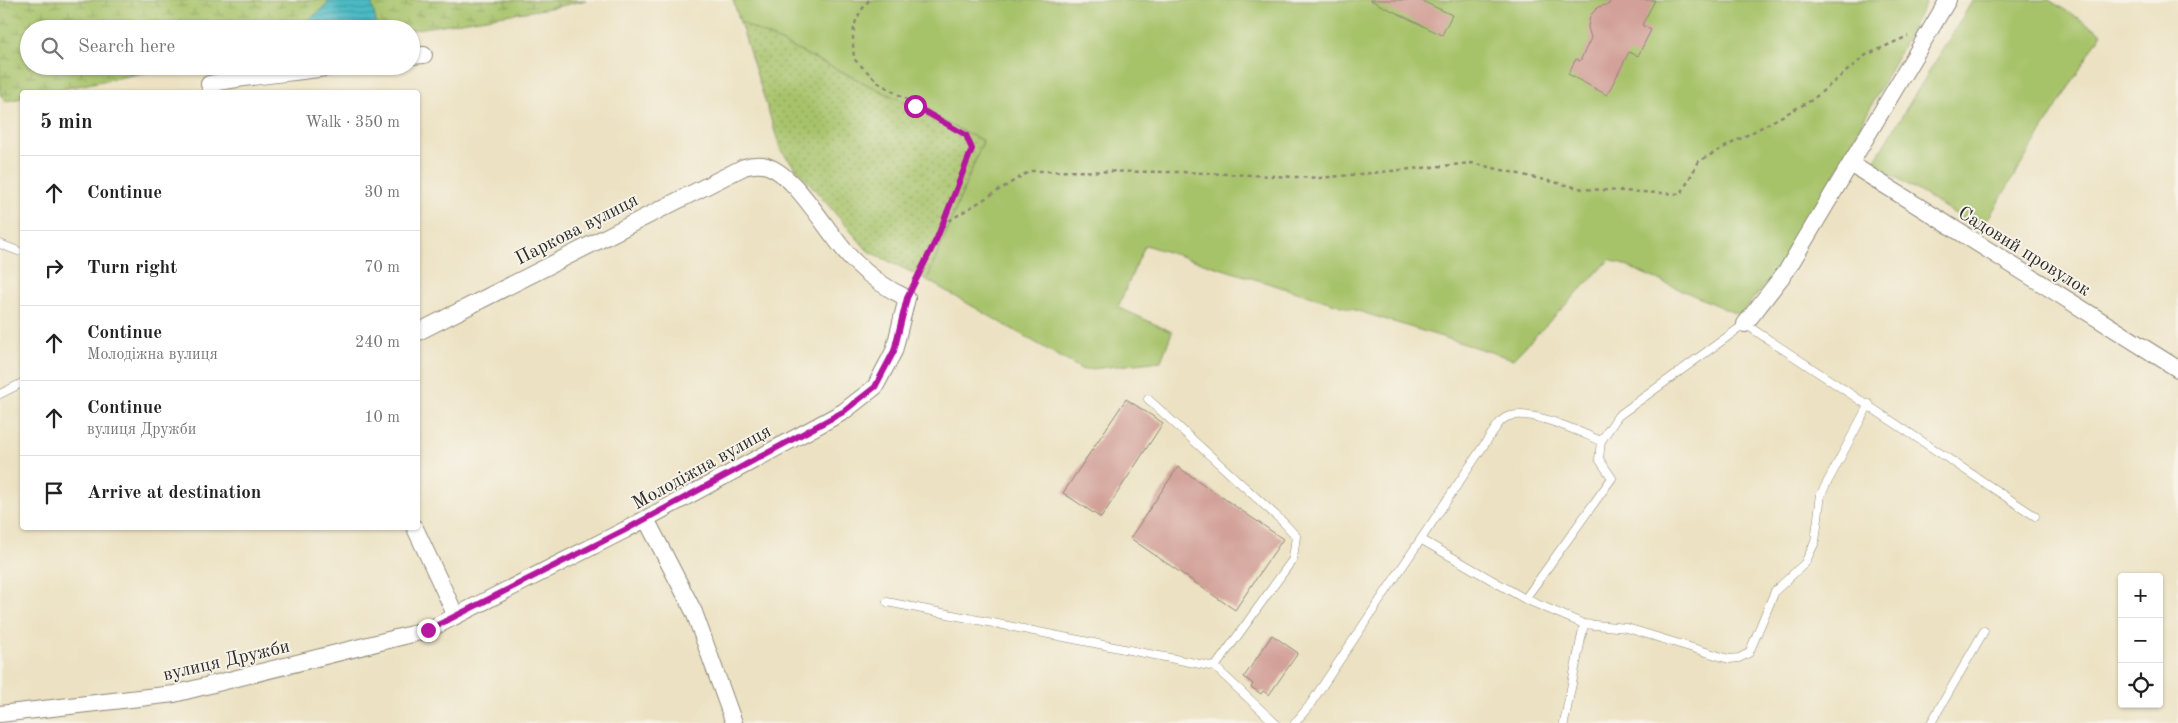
<!DOCTYPE html>
<html lang="en">
<head>
<meta charset="utf-8">
<style>
  :root { --surface:#fff; --page:#f6f6f6; --text:#222; --muted:#767676; --line:#e0e0e0 }
  body { margin:0; font-family:"Old Standard TT",serif; background:var(--page); color:var(--text) }
  .controls { position:absolute; right:15px; bottom:15px; display:grid; overflow:hidden; border-radius:5px; box-shadow:0 1px 4px #0004 }
  .controls button { width:45px; height:45px; display:grid; place-items:center; padding:0; border:0; border-bottom:1px solid var(--line); background:var(--surface); color:var(--text); font:25px sans-serif }
  .stop { position:absolute; width:15px; height:15px; margin:-11px; border:4px solid #b5179e; border-radius:50%; background:#fff }
  .stop.end { background:#b5179e; border-color:#fff; box-shadow:0 1px 5px #0008 }
  .list { margin:0; padding:0; list-style:none }
  h2 { display:flex; justify-content:space-between; align-items:center; height:65px; margin:0; padding:0 20px; font-size:21px }
  h2 small { font-size:16px; font-weight:400; color:var(--muted) }
  .list li { display:grid; grid-template-columns:32px 1fr auto; gap:15px; align-items:center; box-sizing:border-box; height:75px; padding:0 20px; border-top:1px solid var(--line) }
  .list b { display:block; font-size:19px; white-space:nowrap }
  .list p { margin:0; font-size:16px; white-space:nowrap; color:var(--muted) }
  .list em { font-size:16px; font-style:normal; color:var(--muted) }
  .icon { flex:none; width:28px; height:28px; fill:none; stroke:currentColor; stroke-width:2; stroke-linecap:round; stroke-linejoin:round }
  .map { position:relative; flex:none; width:2178px; height:723px; overflow:hidden }
  .search { position:absolute; background:var(--surface); box-shadow:0 1px 4px #0004; left:20px; top:20px; width:400px; height:55px; display:flex; align-items:center; gap:12px; box-sizing:border-box; padding:0 18px; border-radius:28px; color:var(--muted); font-size:19px }
  .panel { position:absolute; background:var(--surface); box-shadow:0 1px 4px #0004; left:20px; top:90px; width:400px; height:440px; border-radius:5px }
  .map>svg:first-child { display:block }
  .wetland { fill:url(#wetland-marsh); stroke:#69774a }
  .park { fill:#a7c36a; stroke:#69774a }
  .garden { fill:url(#garden-dots); stroke:#69774a }
  .water { fill:url(#water-rules); stroke:#3c7277 }
  .building { fill:#d2a098 }
  .lines { fill:none; stroke-linecap:round; stroke-linejoin:round }
  .service-casing { stroke:#8c8677; stroke-width:9 }
  .minor-casing { stroke:#8c8677; stroke-width:18 }
  .path { stroke:#8c8677; stroke-width:2.5; stroke-dasharray:4 4; stroke-linecap:butt }
  .service { stroke:#fff; stroke-width:8 }
  .minor { stroke:#fff; stroke-width:16 }
  .route { stroke:#b5179e; stroke-width:6 }
  .labels { text-anchor:middle; stroke-width:4; stroke-linejoin:round; paint-order:stroke }
  .street-label { font-size:19px; fill:#2b2b2b; stroke:#f7f3e8 }
</style>
</head>
<body>
<div class="map">
<svg width="2178" height="723" viewBox="0 0 2178 723">
  <defs>
    <pattern id="wetland-marsh" width="20" height="14" patternUnits="userSpaceOnUse" patternTransform="scale(1.25)"><rect width="20" height="14" fill="#a7c36a"/><path d="M1 5h8M5 5V1M11 12h8M15 12V8" fill="none" stroke="#889f57"/></pattern>
    <pattern id="garden-dots" width="8" height="8" patternUnits="userSpaceOnUse" patternTransform="scale(1.25)"><rect width="8" height="8" fill="#a7c36a"/><path d="M2 2h.1M6 6h.1" fill="none" stroke="#889f57" stroke-width="1.8" stroke-linecap="round"/></pattern>
    <pattern id="water-rules" width="6" height="5" patternUnits="userSpaceOnUse" patternTransform="scale(1.25)"><rect width="6" height="5" fill="#4cbac3"/><path d="M0 2.5h6" fill="none" stroke="#3f979f"/></pattern>
  </defs>
  <rect width="100%" height="100%" fill="#f7f3e8"/>
  <filter id="ink" filterUnits="userSpaceOnUse"><feTurbulence type="fractalNoise" baseFrequency=".02" numOctaves="2"/><feDisplacementMap in="SourceGraphic" scale="10" xChannelSelector="R" yChannelSelector="G"/><feConvolveMatrix kernelMatrix="1 2 1 2 8 2 1 2 1" color-interpolation-filters="sRGB"/></filter>
  <filter id="wash" filterUnits="userSpaceOnUse"><feTurbulence type="fractalNoise" baseFrequency=".0096" numOctaves="4" result="noise"/><feDisplacementMap in="SourceGraphic" scale="20" xChannelSelector="R" yChannelSelector="G"/><feGaussianBlur stdDeviation="1.12" result="paint"/><feColorMatrix in="noise" values="0 0 0 0 0 0 0 0 0 0 0 0 0 0 0 0 0 1.4 0 .05"/><feComposite in="paint" operator="in"/></filter>
  <g filter="url(#wash)">
    <rect width="100%" height="100%" fill="#ece2c3"/>
    <!-- wetland -->
    <path class="wetland" d="M0,0H586L556,7L411,30L29,29V66H177L48,92H22V98L6,101L0,95Z"/>
    <!-- park -->
    <path class="park" d="M733,0H1927L1795,250L1739,315L1610,259L1513,359L1145,245L1118,307L1172,332L1161,361L1083,370L927,280L983,141L740,22Z
      M1973,0H2049L2102,33L1981,230L1873,163Z"/>
    <!-- garden -->
    <path class="garden" d="M740,22L983,141L927,280L868,251L781,151Z"/>
    <!-- water -->
    <path class="water" d="M328,0H374L372,5L377,25L373,28L364,29H308L305,23L327,5Z"/>
    <g id="blocks">
      <!-- building -->
      <path class="building" d="M1370,0H1420L1452,15L1442,35Z
        M1611,0H1655L1642,25L1651,30L1638,56L1629,52L1607,95L1568,74L1576,59L1580,61L1591,38L1588,27L1590,16L1598,7L1609,4Z
        M1126,399L1163,423L1101,518L1063,493Z
        M1178,467L1283,539L1235,610L1130,538Z
        M1272,635L1298,653L1269,695L1263,691L1261,694L1251,687L1253,684L1244,677Z"/>
    </g>
  </g>
  <g filter="url(#ink)">
    <use href="#blocks" fill-opacity="0" stroke="#8c8677" stroke-width="1"/>
    <g class="lines">
      <defs>
        <path id="service" d="M0,244L18,251
          M0,394L22,383
          M1148,399L1283,522L1296,536L1293,559L1215,667L1275,723
          M1422,540L1525,599L1584,624L1627,628L1729,659L1739,658L1749,653L1775,591L1805,563L1815,542L1821,494L1869,404
          M1525,599L1612,478L1599,459L1601,441L1618,416L1745,324L2035,516
          M887,602L1215,667
          M1295,723L1309,706L1490,436C1495,430 1499,421 1505,418C1526,406 1579,432 1601,441
          M1564,723L1584,624
          M1931,723L1984,631"/>
        <path id="minor" d="M411,56L424,55
          M212,92L209,84C252,75 295,73 339,66
          M1851,164L2178,369
          M1745,324L1787,270L1948,0
          M646,519L694,612L734,723
          M415,528L456,616
          M0,714L174,694L428,630L625,530L843,412L875,387L894,351L907,298C887,289 870,277 854,261C830,239 796,171 763,165C756,164 750,165 744,167L418,332"/>
      </defs>
      <!-- service casing -->
      <use href="#service" class="service-casing"/>
      <!-- minor casing -->
      <use href="#minor" class="minor-casing"/>
      <!-- path -->
      <path class="path" d="M869,0C851,22 852,33 854,59L879,83L966,135L972,149L937,238L914,285
        M942,225L1030,171L1181,172L1320,178L1472,163L1583,189L1681,194L1699,161L1812,100L1866,55L1908,36"/>
      <!-- service -->
      <use href="#service" class="service"/>
      <!-- minor -->
      <use href="#minor" class="minor"/>
    </g>
  </g>
  <g class="lines" filter="url(#ink)">
    <!-- route -->
    <path class="route" d="M428,630L625,530L843,412L875,387L894,351L907,298L937,238L972,149L966,135L915,106"/>
  </g>
  <g class="labels">
    <!-- street labels -->
    <g class="street-label">
      <text transform="translate(576 228) rotate(-27)" y="7">Паркова вулиця</text>
      <text transform="translate(2025 250) rotate(32)" y="7">Садовий провулок</text>
      <text transform="translate(701 466) rotate(-29)" y="7">Молодіжна вулиця</text>
      <text transform="translate(226 659) rotate(-13)" y="7">вулиця Дружби</text>
    </g>
  </g>
</svg>
<div class="controls">
<button>+</button>
<button>−</button>
<button><svg class="icon" aria-label="locate" viewBox="0 0 24 24"><circle cx="12" cy="12" r="6"/><path d="M12 2v4M12 18v4M2 12h4M18 12h4"/></svg></button>
</div>
<div class="stop" style="left:915px;top:106px"></div>
<div class="stop end" style="left:428px;top:630px"></div>
<div class="search"><svg class="icon" aria-label="search" viewBox="0 0 24 24"><circle cx="10" cy="10" r="6"/><path d="M15 15l6 6"/></svg>Search here</div>
<section class="panel">
<h2>5 min<small>Walk · 350 m</small></h2>
<ul class="list">
<li><svg class="icon" aria-label="ahead" viewBox="0 0 24 24"><path d="M12 20V5M6 11l6-6 6 6"/></svg><div><b>Continue</b></div><em>30 m</em></li>
<li><svg class="icon" aria-label="right" viewBox="0 0 24 24"><path d="M7 20v-9h11M14 6l5 5-5 5"/></svg><div><b>Turn right</b></div><em>70 m</em></li>
<li><svg class="icon" aria-label="ahead" viewBox="0 0 24 24"><path d="M12 20V5M6 11l6-6 6 6"/></svg><div><b>Continue</b><p>Молодіжна вулиця</p></div><em>240 m</em></li>
<li><svg class="icon" aria-label="ahead" viewBox="0 0 24 24"><path d="M12 20V5M6 11l6-6 6 6"/></svg><div><b>Continue</b><p>вулиця Дружби</p></div><em>10 m</em></li>
<li><svg class="icon" aria-label="arrive" viewBox="0 0 24 24"><path d="M6 21V4h12l-3 4 3 4H6"/></svg><div><b>Arrive at destination</b></div></li>
</ul>
</section>
</div>
</body>
</html>
